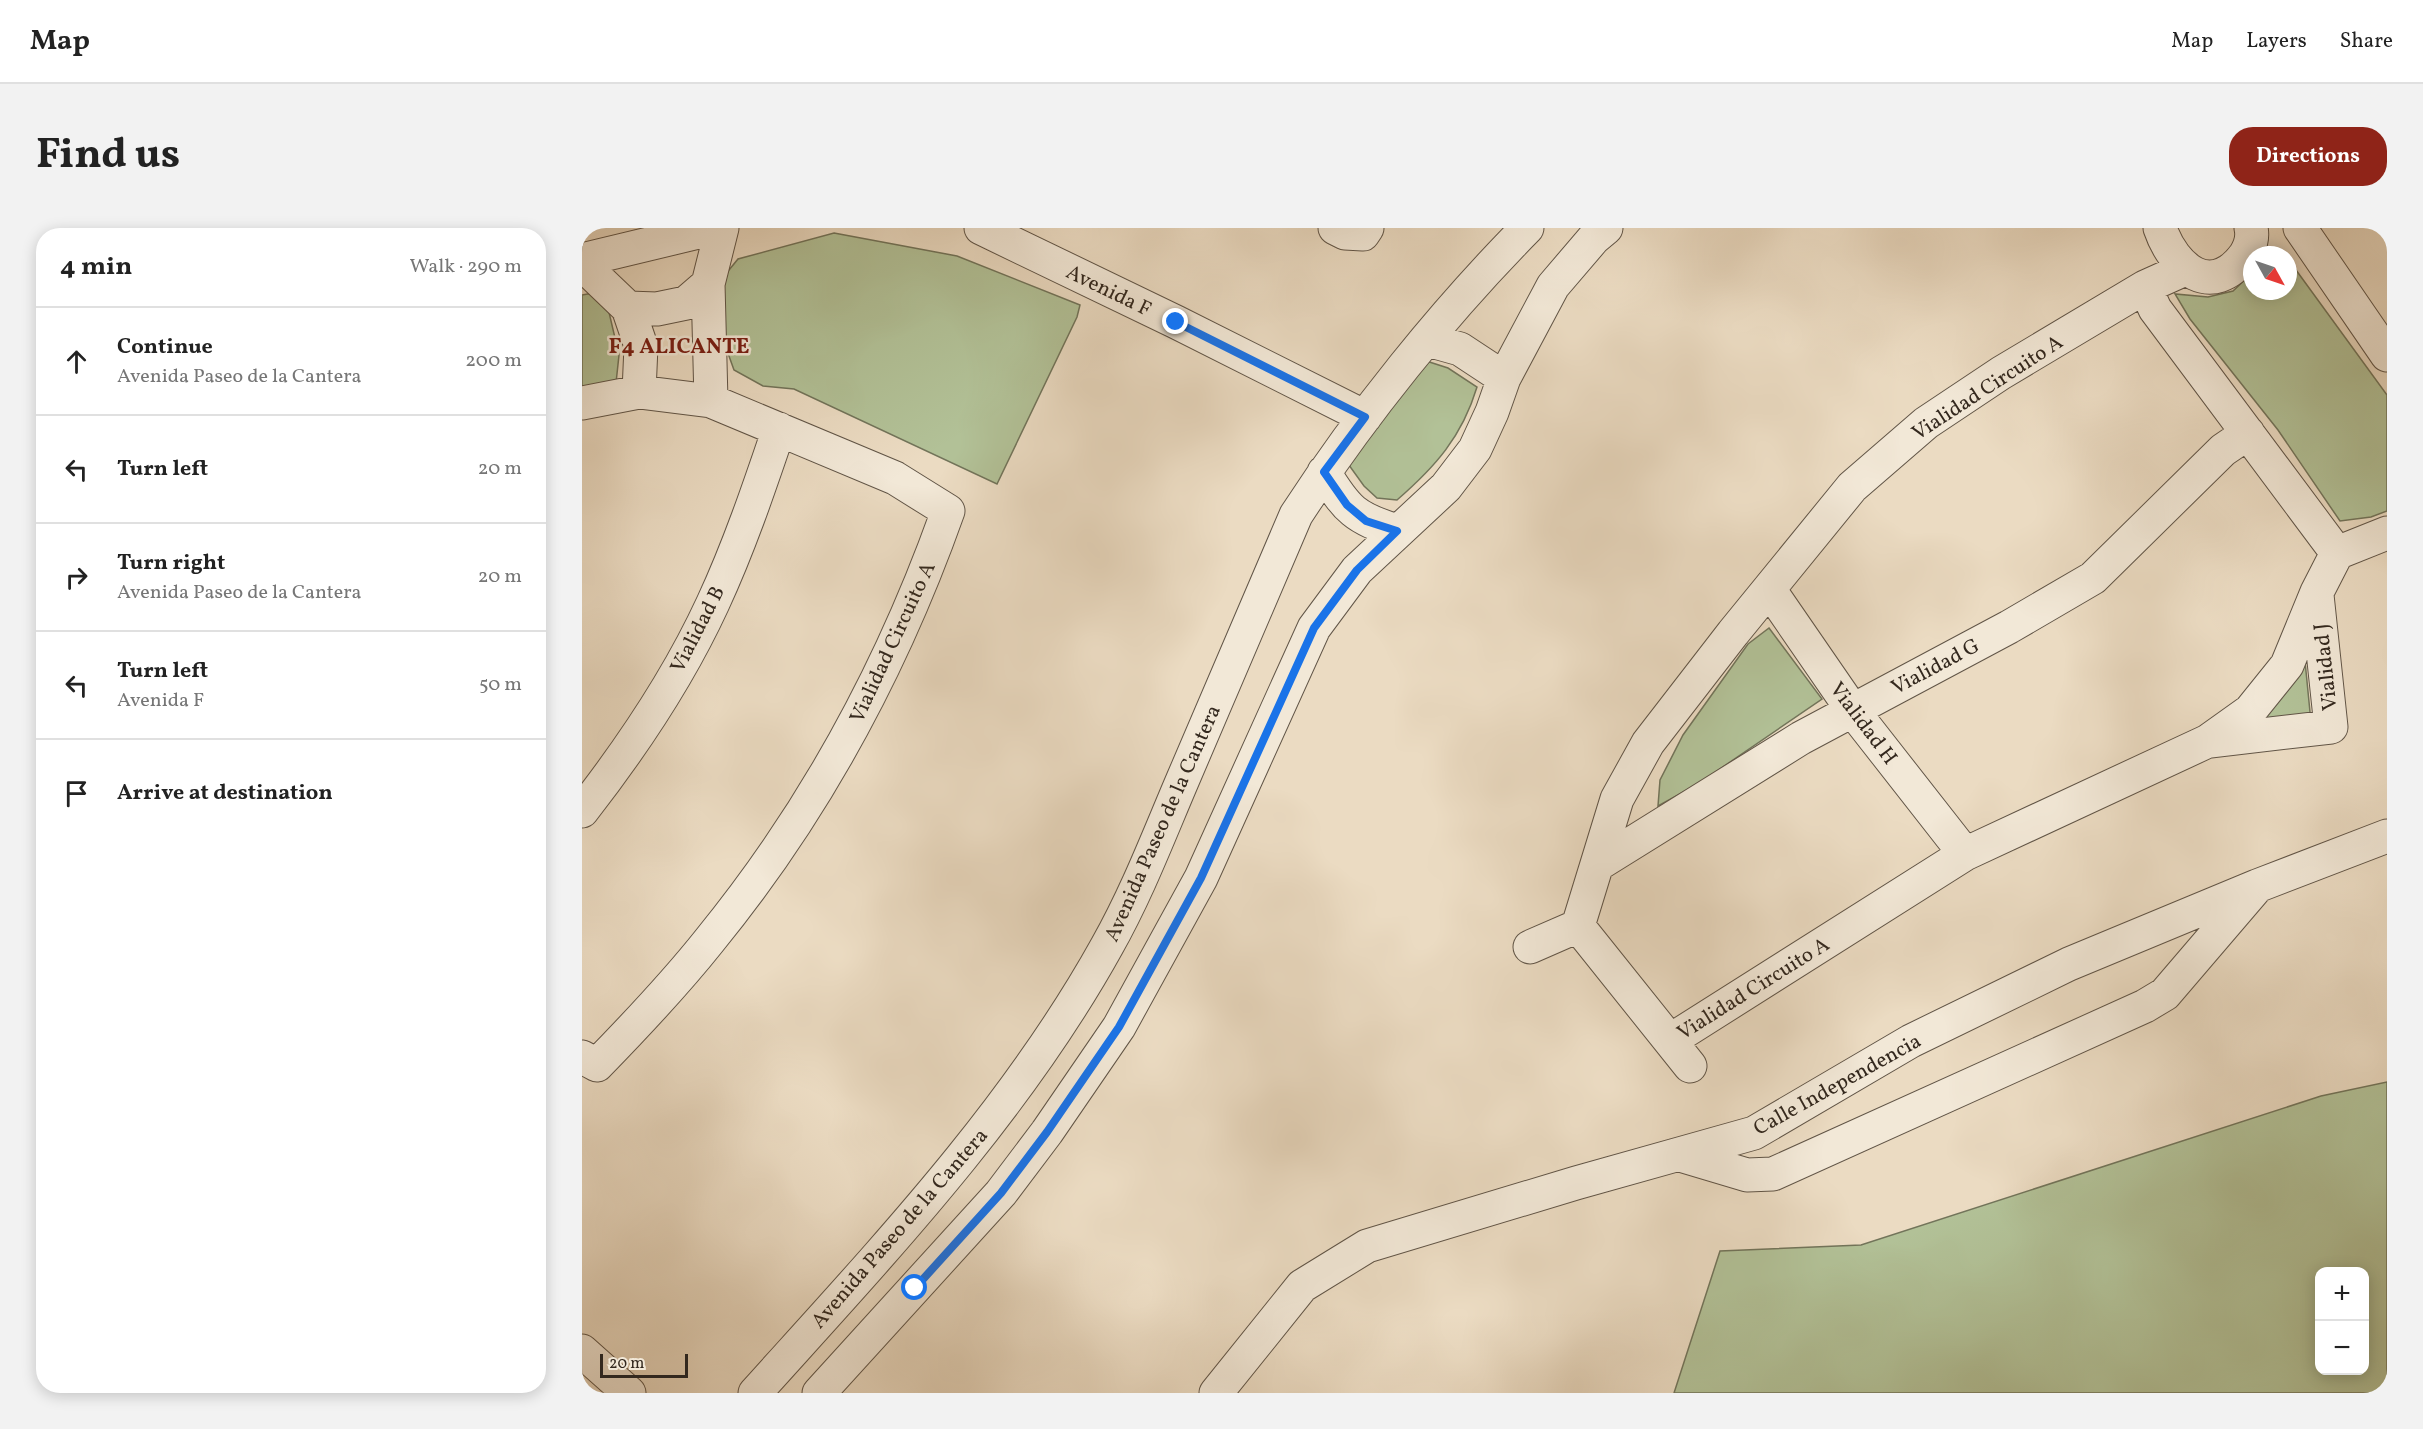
<!DOCTYPE html>
<html lang="en">
<head>
<meta charset="utf-8">
<style>
  :root { --surface:#fff; --page:#f2f2f2; --text:#222; --muted:#767676; --line:#e0e0e0; --accent:#8f2418 }
  body { margin:0; font-family:Vollkorn,serif; background:var(--page); color:var(--text) }
  .controls { position:absolute; right:18px; bottom:18px; display:grid; overflow:hidden; border-radius:12px; box-shadow:0 3px 15px #0003 }
  .controls button { width:54px; height:54px; display:grid; place-items:center; padding:0; border:0; border-bottom:2px solid var(--line); background:var(--surface); color:var(--text); font:30px sans-serif }
  .compass { position:absolute; left:1661px; top:18px; width:54px; height:54px; border-radius:50%; background:var(--surface); box-shadow:0 3px 15px #0003; rotate:130deg }
  .scale { position:absolute; left:18px; bottom:15px; width:88px; box-sizing:border-box; padding-left:6px; border:3px solid #33281e; border-top:0; font-size:16px; line-height:21px; white-space:nowrap; color:#33281e; -webkit-text-stroke:4px #f2e8d7; paint-order:stroke }
  .stop { position:absolute; width:18px; height:18px; margin:-14px; border:4px solid #1a73e8; border-radius:50%; background:#fff }
  .stop.end { background:#1a73e8; border-color:#fff; box-shadow:0 2px 6px #0008 }
  .list { margin:0; padding:0; list-style:none }
  h2 { display:flex; justify-content:space-between; align-items:center; height:78px; margin:0; padding:0 24px; font-size:26px }
  h2 small { font-size:20px; font-weight:400; color:var(--muted) }
  .list li { display:grid; grid-template-columns:39px 1fr auto; gap:18px; align-items:center; box-sizing:border-box; height:108px; padding:0 24px; border-top:2px solid var(--line) }
  .list b { display:block; font-size:22px; white-space:nowrap }
  .list p { margin:0; font-size:20px; white-space:nowrap; color:var(--muted) }
  .list em { font-size:20px; font-style:normal; color:var(--muted) }
  .icon { flex:none; width:33px; height:33px; fill:none; stroke:currentColor; stroke-width:2; stroke-linecap:round; stroke-linejoin:round }
  .map { position:relative; flex:none; width:1805px; height:1165px; overflow:hidden; border-radius:24px }
  header { display:flex; align-items:center; gap:36px; box-sizing:border-box; height:84px; padding:0 30px; background:var(--surface); border-bottom:2px solid var(--line) }
  header strong { font-size:28px }
  nav { display:flex; gap:33px; margin-inline-start:auto; font-size:21px }
  .intro { display:flex; align-items:center; justify-content:space-between; box-sizing:border-box; height:144px; padding:0 36px }
  h1 { margin:0; font-size:42px }
  .button { padding:15px 27px; border-radius:24px; background:var(--accent); color:#fff; font-size:21px; font-weight:700 }
  main { display:flex; gap:36px; padding:0 36px }
  aside { flex:1; background:var(--surface); border-radius:24px; box-shadow:0 3px 15px #0003 }
  .map>svg:first-child { display:block }
  .green { fill:#b2c197; stroke:#72745a; stroke-width:1.5; fill-rule:evenodd }
  .lines { fill:none; stroke-linecap:round; stroke-linejoin:round }
  .minor-casing { stroke:#615547; stroke-width:35 }
  .minor { stroke:#f2e8d7; stroke-width:33 }
  .route { stroke:#1a73e8; stroke-width:8 }
  .labels { text-anchor:middle; stroke-width:5; stroke-linejoin:round; paint-order:stroke }
  .street-label { font-size:21px; fill:#33281e; stroke:#f2e8d7 }
  .neighbourhood-label { font-size:22px; font-weight:bold; fill:#7a1f14; stroke:#f2e8d7 }
</style>
</head>
<body>
<header>
<strong>Map</strong>
<nav><a>Map</a><a>Layers</a><a>Share</a></nav>
</header>
<div class="intro"><h1>Find us</h1><a class="button">Directions</a></div>
<main>
<aside>
<h2>4 min<small>Walk · 290 m</small></h2>
<ul class="list">
<li><svg class="icon" aria-label="ahead" viewBox="0 0 24 24"><path d="M12 20V5M6 11l6-6 6 6"/></svg><div><b>Continue</b><p>Avenida Paseo de la Cantera</p></div><em>200 m</em></li>
<li><svg class="icon" aria-label="left" viewBox="0 0 24 24"><path d="M17 20v-9H6M10 6l-5 5 5 5"/></svg><div><b>Turn left</b></div><em>20 m</em></li>
<li><svg class="icon" aria-label="right" viewBox="0 0 24 24"><path d="M7 20v-9h11M14 6l5 5-5 5"/></svg><div><b>Turn right</b><p>Avenida Paseo de la Cantera</p></div><em>20 m</em></li>
<li><svg class="icon" aria-label="left" viewBox="0 0 24 24"><path d="M17 20v-9H6M10 6l-5 5 5 5"/></svg><div><b>Turn left</b><p>Avenida F</p></div><em>50 m</em></li>
<li><svg class="icon" aria-label="arrive" viewBox="0 0 24 24"><path d="M6 21V4h12l-3 4 3 4H6"/></svg><div><b>Arrive at destination</b></div></li>
</ul>
</aside>
<div class="map">
<svg width="1805" height="1165" viewBox="0 0 1805 1165">
  <rect width="100%" height="100%" fill="#ebdbc2"/>
  <filter id="stains"><feTurbulence type="fractalNoise" baseFrequency=".00333" numOctaves="4"/><feColorMatrix values="0 0 0 0 .2 0 0 0 0 .09 0 0 0 0 .02 0 0 0 .5 -.17"/></filter>
  <radialGradient id="worn" r=".72"><stop offset=".6" stop-color="#630" stop-opacity="0"/><stop offset="1" stop-color="#630" stop-opacity=".3"/></radialGradient>
  <!-- green -->
  <path class="green" d="M252,5L375,28L498,77L495,89L415,256L212,161L181,158L152,142L138,103L134,58L156,31Z
    M1706,31L1805,167V283L1789,289L1758,293L1696,202L1608,91L1593,66L1626,69L1651,63L1670,45V63H1706Z
    M22,63L37,127L34,155L0,162V67Z
    M838,131L866,140L895,159C880,209 853,239 815,272L795,270L782,258L764,233Z
    M1187,400L1240,471L1116,556L1076,578L1078,552L1101,507L1166,416Z
    M1722,423L1729,494L1665,501Z
    M1805,854V1165H1092L1138,1023L1279,1017L1739,868ZM1738,1044H1782V1142H1738Z"/>
  <g class="lines">
    <defs>
      <path id="minor" d="M399,0L594,94L783,189
        M753,0L763,5L781,6L785,0
        M1578,0C1592,41 1630,72 1663,27C1668,19 1671,9 1669,0
        M1718,0L1805,127
        M0,32L133,0
        M0,36L46,80L59,118L57,164
        M1563,59L1573,81L1755,325
        M46,80L75,81L104,75L126,56
        M846,112L878,121L922,150
        M129,173L126,56L140,0
        M0,175L57,164L129,173L313,250L366,283C311,438 231,586 127,713C92,757 54,797 15,837L0,829
        M742,244C765,282 773,290 815,303
        M1187,361L1271,483L1383,626
        M1628,513L1749,499L1735,367
        M0,583C50,519 97,449 131,375C157,319 177,260 197,201
        M1015,637L1219,510L1427,399L1511,350L1641,222L1666,205
        M948,719L996,698
        M1089,812L1383,626L1626,513L1668,483L1705,437L1735,364L1755,325L1805,305
        M1108,838L996,698L1035,571L1066,515L1151,405L1270,259L1344,195L1419,145L1563,59L1603,41
        M1098,927L1165,947L1191,946L1563,778L1583,766L1672,662
        M0,1123L47,1165
        M173,1165C299,1025 433,884 525,718C555,665 577,607 601,551C639,463 677,375 714,287C779,187 861,85 945,0
        M237,1165L419,965L465,904L537,799L619,650L732,400L775,342L864,259L893,221L910,184L922,150L971,58L1012,10L1024,0
        M634,1165L720,1058L785,1018L994,955L1172,905L1329,813L1487,736L1675,658L1805,608"/>
    </defs>
    <!-- minor casing -->
    <use href="#minor" class="minor-casing"/>
    <!-- minor -->
    <use href="#minor" class="minor"/>
  </g>
  <g class="lines">
    <!-- route -->
    <path class="route" d="M333,1060L419,965L465,904L537,799L619,650L732,400L775,342L815,303L784,293L765,277L742,244L783,189L594,94"/>
  </g>
  <g class="labels">
    <!-- street labels -->
    <g class="street-label">
      <text transform="translate(527 62) rotate(26)" y="7">Avenida F</text>
      <text transform="translate(1405 159) rotate(-33)" y="7">Vialidad Circuito A</text>
      <text transform="translate(115 401) rotate(-63)" y="7">Vialidad B</text>
      <text transform="translate(310 414) rotate(-65)" y="7">Vialidad Circuito A</text>
      <text transform="translate(1353 438) rotate(-28)" y="7">Vialidad G</text>
      <text transform="translate(1743 439) rotate(-96)" y="7">Vialidad J</text>
      <text transform="translate(1282 495) rotate(53)" y="7">Vialidad H</text>
      <text transform="translate(580 595) rotate(-66)" y="7">Avenida Paseo de la Cantera</text>
      <text transform="translate(1171 760) rotate(-32)" y="7">Vialidad Circuito A</text>
      <text transform="translate(1255 856) rotate(-29)" y="7">Calle Independencia</text>
      <text transform="translate(317 1000) rotate(-49)" y="7">Avenida Paseo de la Cantera</text>
    </g>
    <!-- neighbourhood labels -->
    <g class="neighbourhood-label">
      <text x="97" y="125">F4 ALICANTE</text>
    </g>
  </g>
  <rect width="100%" height="100%" filter="url(#stains)"/>
  <rect width="100%" height="100%" fill="url(#worn)"/>
</svg>
<div class="controls">
<button>+</button>
<button>−</button>
</div>
<svg class="compass" viewBox="-18 -18 36 36"><path d="M0-13l5 13h-10z" fill="#e53935"/><path d="M0 13l5-13h-10z" fill="#767676"/></svg>
<div class="scale">20 m</div>
<div class="stop" style="left:333px;top:1060px"></div>
<div class="stop end" style="left:594px;top:94px"></div>
</div>
</main>
</body>
</html>
